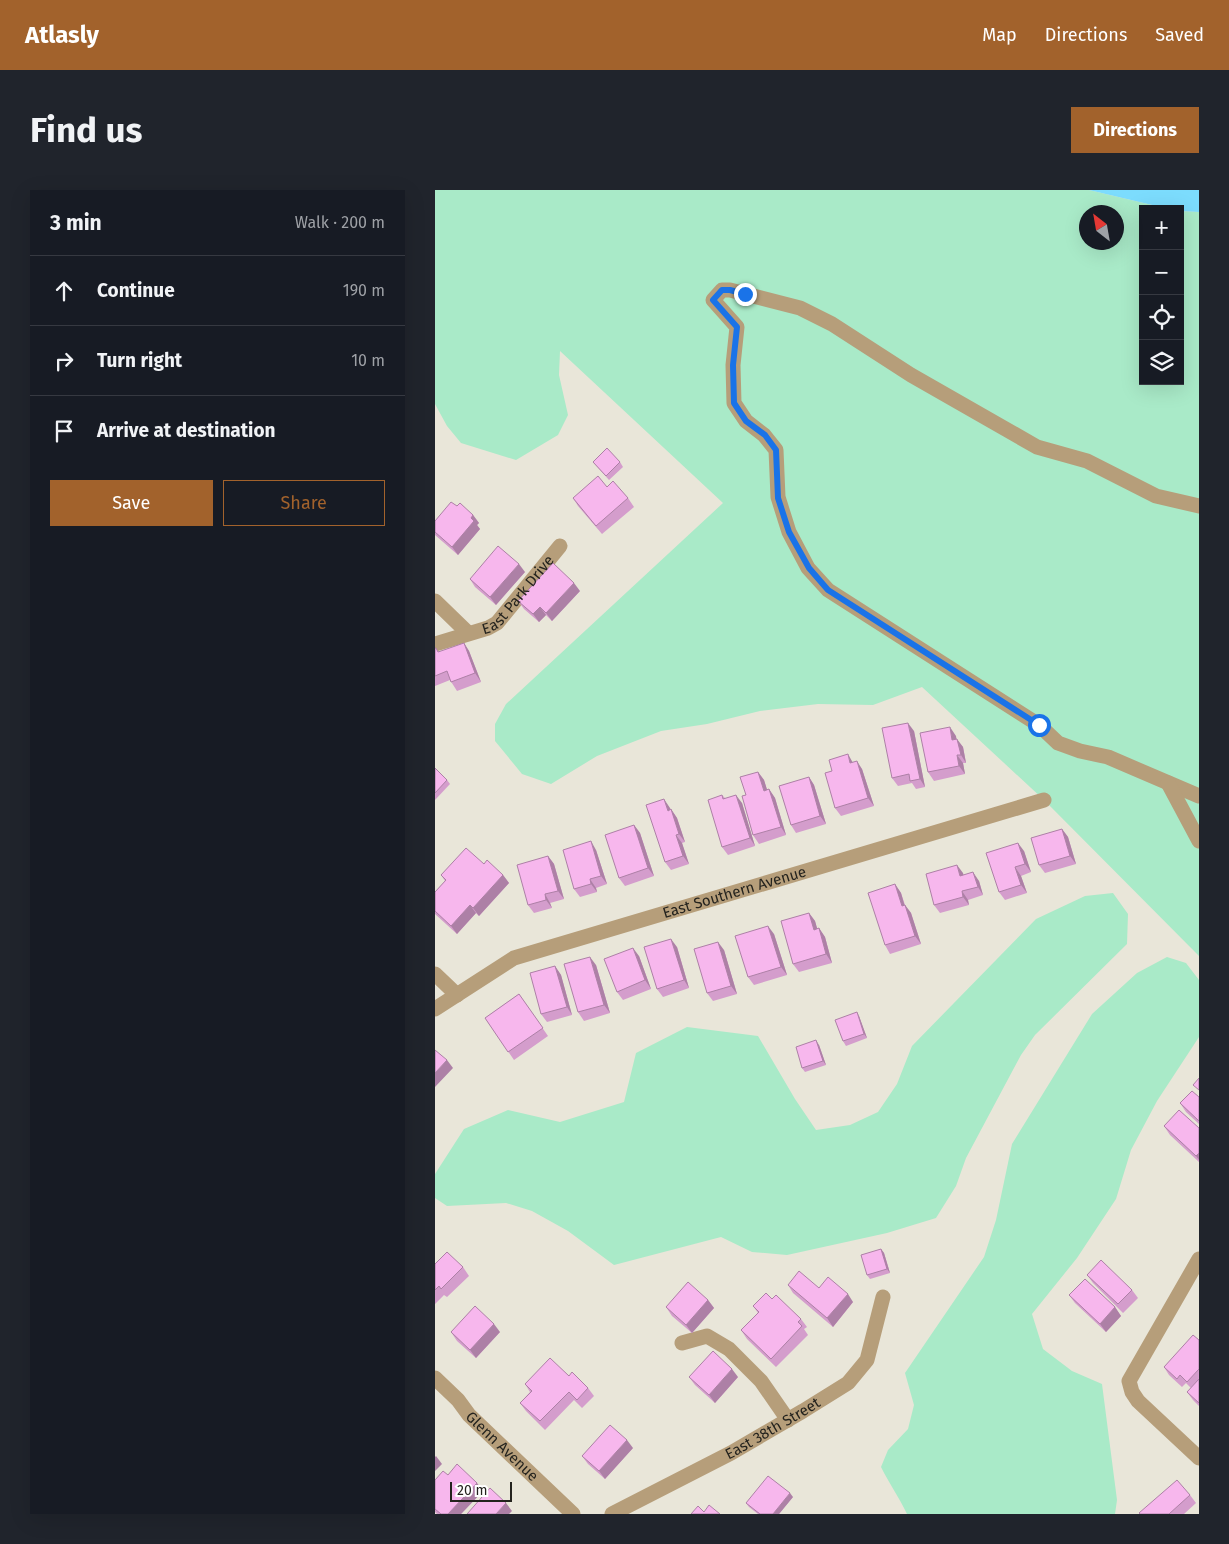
<!DOCTYPE html>
<html lang="en">
<head>
<meta charset="utf-8">
<style>
  :root { --surface:#171b24; --page:#20242c; --text:#f1f3f6; --muted:#9ea1a6; --line:#363941; --accent:#a2622c }
  body { margin:0; font-family:"Fira Sans",sans-serif; background:var(--page); color:var(--text) }
  .controls { position:absolute; right:15px; top:15px; display:grid; overflow:hidden; border-radius:0px; box-shadow:0 5px 20px #0002 }
  .controls button { width:45px; height:45px; display:grid; place-items:center; padding:0; border:0; border-bottom:1px solid var(--line); background:var(--surface); color:var(--text); font:25px sans-serif }
  .compass { position:absolute; left:644px; top:15px; width:45px; height:45px; border-radius:50%; background:var(--surface); box-shadow:0 5px 20px #0002; rotate:329deg }
  .scale { position:absolute; left:15px; bottom:12px; width:62px; box-sizing:border-box; padding-left:5px; border:2px solid #24231e; border-top:0; font-size:14px; line-height:18px; white-space:nowrap; color:#24231e; -webkit-text-stroke:4px #fff; paint-order:stroke }
  .stop { position:absolute; width:15px; height:15px; margin:-11px; border:4px solid #1a73e8; border-radius:50%; background:#fff }
  .stop.end { background:#1a73e8; border-color:#fff; box-shadow:0 1px 5px #0008 }
  .list { margin:0; padding:0; list-style:none }
  h2 { display:flex; justify-content:space-between; align-items:center; height:65px; margin:0; padding:0 20px; font-size:21px }
  h2 small { font-size:16px; font-weight:400; color:var(--muted) }
  .list li { display:grid; grid-template-columns:32px 1fr auto; gap:15px; align-items:center; box-sizing:border-box; height:70px; padding:0 20px; border-top:1px solid var(--line) }
  .list b { display:block; font-size:19px; white-space:nowrap }
  .list em { font-size:16px; font-style:normal; color:var(--muted) }
  .actions { display:flex; gap:10px; padding:15px 20px }
  .actions a { flex:1; padding:11px 0; border:1px solid var(--accent); border-radius:0px; text-align:center; font-size:18px; color:var(--accent) }
  .actions .main { background:var(--accent); color:#fff }
  .icon { flex:none; width:28px; height:28px; fill:none; stroke:currentColor; stroke-width:2; stroke-linecap:round; stroke-linejoin:round }
  .map { position:relative; flex:none; width:764px; height:1324px; overflow:hidden; border-radius:0px }
  header { display:flex; align-items:center; gap:30px; box-sizing:border-box; height:70px; padding:0 25px; background:var(--accent); color:#fff }
  header strong { font-size:24px }
  nav { display:flex; gap:28px; margin-inline-start:auto; font-size:18px }
  .intro { display:flex; align-items:center; justify-content:space-between; box-sizing:border-box; height:120px; padding:0 30px }
  h1 { margin:0; font-size:35px }
  .button { padding:12px 22px; border-radius:0px; background:var(--accent); color:#fff; font-size:18px; font-weight:700 }
  main { display:flex; gap:30px; padding:0 30px }
  aside { flex:1; background:var(--surface); border-radius:0px; box-shadow:0 5px 20px #0002 }
  .map>svg:first-child { display:block }
  .green { fill:#a9eac8; fill-rule:evenodd }
  .water { fill:#7cdcfd }
  .lines { fill:none; stroke-linecap:round; stroke-linejoin:round }
  .minor { stroke:#b69e7a; stroke-width:15 }
  .wall { fill:#d49dcc }
  .shaded-wall { fill:#ad80a6 }
  .building { fill:#f7b7ed; stroke:#ad80a6 }
  .route { stroke:#1a73e8; stroke-width:6 }
  .labels { text-anchor:middle; stroke-width:5; stroke-linejoin:round; paint-order:stroke }
  .street-label { font-size:15px; fill:#24231e; stroke:#fff }
</style>
</head>
<body>
<header>
<strong>Atlasly</strong>
<nav><a>Map</a><a>Directions</a><a>Saved</a></nav>
</header>
<div class="intro"><h1>Find us</h1><a class="button">Directions</a></div>
<main>
<aside>
<h2>3 min<small>Walk · 200 m</small></h2>
<ul class="list">
<li><svg class="icon" aria-label="ahead" viewBox="0 0 24 24"><path d="M12 20V5M6 11l6-6 6 6"/></svg><div><b>Continue</b></div><em>190 m</em></li>
<li><svg class="icon" aria-label="right" viewBox="0 0 24 24"><path d="M7 20v-9h11M14 6l5 5-5 5"/></svg><div><b>Turn right</b></div><em>10 m</em></li>
<li><svg class="icon" aria-label="arrive" viewBox="0 0 24 24"><path d="M6 21V4h12l-3 4 3 4H6"/></svg><div><b>Arrive at destination</b></div></li>
</ul>
<div class="actions"><a class="main">Save</a><a>Share</a></div>
</aside>
<div class="map">
<svg width="764" height="1324" viewBox="0 0 764 1324">
  <rect width="100%" height="100%" fill="#e9e6d9"/>
  <!-- green -->
  <path class="green" d="M0,0H654L734,19H708V191H745V21L764,22V766L609,610L487,497L438,515L383,514L325,521L272,534L226,541L162,566L116,594L87,584L60,551V534L71,514L288,313L125,161L124,185L133,225L123,245L81,270L26,253L12,236L0,214ZM652,22H682V52H652Z
    M678,703L693,724L692,754L600,845L586,865L531,968L521,996L501,1028L452,1043L352,1065L317,1062L286,1047L179,1075L133,1041L97,1021L71,1013L12,1016L0,1008V984L29,939L73,920L125,932L189,912L201,863L252,837L323,846L360,909L381,940L415,935L443,922L462,894L477,856L601,729L650,706Z
    M732,767L751,773L764,790V847L722,911L696,960L681,1009L642,1068L597,1124L608,1159L637,1181L667,1194L682,1310L680,1324H472C464,1307 454,1293 446,1277L453,1260L473,1239L479,1215L470,1183L549,1067L561,1030L577,954L657,824L702,783Z"/>
  <!-- water -->
  <path class="water" d="M654,0H764V22L745,21V19H734Z"/>
  <g class="lines">
    <!-- minor -->
    <g class="minor">
      <path d="M764,316L721,306L652,271L602,257L476,185L397,134L365,118L295,100H287L278,110L302,137L298,175L299,213L311,231L329,245L341,260L343,307L354,342L373,378L393,400L604,535L623,553L645,561L673,567L764,606"/>
      <path d="M0,411L33,443"/>
      <path id="s1" d="M0,454L53,438L62,433L125,356"/>
      <path d="M733,593L764,651"/>
      <path d="M0,784L22,805"/>
      <path id="s2" d="M0,819L79,768L609,610"/>
      <path d="M764,1069L694,1191L697,1202L703,1211L764,1268"/>
      <path d="M247,1153L272,1146L294,1159L326,1191L353,1230"/>
      <path id="s3" d="M0,1188L23,1210L34,1225L138,1324"/>
      <path id="s4" d="M177,1324L296,1263L368,1221L413,1193L432,1170L448,1107"/>
    </g>
  </g>
  <!-- wall -->
  <path class="wall" d="M158,272H185L188,277L174,290Z
    M138,308H193L199,317L167,344L143,316Z
    M22,316L38,325L44,333L42,335L45,339L23,365L0,345V331Z
    M90,382L61,415L40,397L35,389Z
    M145,401L117,431L111,425L104,432L89,419L83,411Z
    M29,453L34,461L46,492L22,501L15,490L0,496V458L4,462Z
    M479,541L490,597L481,599L477,593L463,596L457,588Z
    M521,546V549L528,557L531,573H528L530,584L499,591L493,582Z
    M418,572L427,579L439,616L406,626L400,618L397,581Z
    M0,578L12,590L15,594L0,610Z
    M323,582L329,590L332,600L334,599L340,608L351,645L324,654L318,645L311,605Z
    M374,587L379,595L391,634L361,643L356,635Z
    M287,605L290,608L307,613L320,656L293,665L287,657Z
    M235,618V620L236,619L242,628L250,652L247,653L254,674L236,680L230,672Z
    M199,635L205,643L219,686L190,696L184,688Z
    M627,639L633,647L641,674L610,683L604,675Z
    M161,660L172,694L161,698L162,702L145,707L139,699Z
    M589,661L596,682L586,686L592,703L570,710L564,702Z
    M113,666L119,674L129,709L115,713L117,718L99,723L93,715Z
    M49,674L68,685L74,693L44,726L41,723L22,744L0,724V702L10,691L6,685Z
    M528,683V685L544,691L548,705L533,710L534,715L505,723L499,715Z
    M460,694L466,703L470,715L476,723L486,754L455,764L450,755Z
    M374,723L380,731L382,739L384,738L390,747L397,773L364,782L358,774Z
    M339,744L352,785L319,795L313,787Z
    M242,757L254,798L228,807L222,799Z
    M289,760L302,804L278,811L272,803Z
    M204,766L216,799L188,810L182,802Z
    M161,775L175,823L149,831L143,822Z
    M120,776L126,785L137,825L112,832L106,824Z
    M84,804L113,846L79,870L50,828Z
    M424,826L432,848L411,856L408,851Z
    M384,855L391,875L370,882L367,878Z
    M764,907V934L751,922L745,913Z
    M729,936L764,938V972L735,945Z
    M446,1059L449,1063L455,1083L435,1089L432,1085Z
    M0,1074L28,1077L34,1086L12,1107L9,1105L0,1114Z
    M652,1085L697,1100L703,1108L688,1123L658,1093Z
    M353,1095L384,1098L418,1112L398,1137L358,1103Z
    M634,1105L680,1117L686,1126L671,1142L640,1113Z
    M337,1109L366,1129L372,1137L369,1139L373,1145L341,1177L312,1149L306,1140L323,1123L318,1116Z
    M273,1110L279,1118L257,1143L237,1126L231,1117Z
    M16,1142H65L41,1168L22,1151Z
    M764,1150V1216L758,1210L752,1202L756,1198L751,1193L747,1197L734,1185L729,1177Z
    M134,1186L153,1198L159,1206L147,1218L139,1210L110,1240L91,1221L85,1213L95,1202L90,1194Z
    M254,1187H303L280,1213L260,1195Z
    M198,1258L170,1289L153,1274L147,1266Z
    M13,1285L48,1301L26,1324H2L0,1322V1290Z
    M755,1305L761,1313L749,1324H704Z
    M358,1307L344,1324H323L314,1317L311,1313Z"/>
  <!-- shaded-wall -->
  <path class="shaded-wall" d="M38,325L44,333L42,335L45,339L23,365L17,357Z
    M84,374L90,382L61,415L55,407Z
    M139,393L145,401L117,431L111,423Z
    M105,417L111,425L104,432L98,424Z
    M29,453L34,461L46,492L40,483Z
    M473,533L479,541L490,597L485,589Z
    M515,537L521,546L523,558L517,550Z
    M522,549L528,557L531,573L526,565Z
    M413,564L418,573H415Z
    M522,565L528,573L530,584L524,576Z
    M422,571L427,579L439,616L433,608Z
    M323,582L329,590L335,609L329,601Z
    M374,587L379,595L391,634L385,626Z
    M334,599L340,608L351,645L346,637Z
    M301,605L307,613L320,656L315,648Z
    M229,609L235,618L238,629L233,621Z
    M236,619L242,628L250,652L244,644Z
    M199,635L205,643L219,686L213,678Z
    M627,639L633,647L641,674L635,666Z
    M241,645L247,653L254,674L248,666Z
    M156,651L161,660L172,694L166,686Z
    M583,653L589,661L596,682L590,674Z
    M113,666L119,674L129,709L123,701Z
    M522,675L528,683L531,694L525,686Z
    M580,677L586,686L592,703L586,695Z
    M538,682L544,691L548,705L543,697Z
    M68,685L74,693L44,726L38,718Z
    M155,689L161,698L162,702L156,694Z
    M460,694L466,703L472,724L467,716Z
    M527,701L533,710L534,715L528,707Z
    M110,704L115,713L117,718L111,710Z
    M35,715L41,723L22,744L16,736Z
    M470,715L476,723L486,754L480,746Z
    M374,723L380,731L385,748L379,740Z
    M333,736L339,744L352,785L346,777Z
    M384,738L390,747L397,773L391,764Z
    M236,749L242,757L254,798L249,790Z
    M283,752L289,760L302,804L296,796Z
    M198,758L204,766L216,799L210,790Z
    M155,767L161,775L175,823L169,815Z
    M120,776L126,785L137,825L132,817Z
    M422,822L424,826L432,848L429,844Z
    M381,850L384,855L391,875L388,871Z
    M12,870L18,878L0,897V883Z
    M764,963V970L761,966Z
    M446,1059L449,1063L455,1083L452,1079Z
    M413,1104L418,1112L398,1137L392,1128Z
    M273,1110L279,1118L257,1143L251,1135Z
    M680,1117L686,1126L671,1142L665,1134Z
    M59,1134L65,1142L41,1168L35,1160Z
    M297,1179L303,1187L280,1213L274,1205Z
    M192,1250L198,1258L170,1289L164,1281Z
    M1,1266L7,1274L0,1281V1267Z
    M42,1293L48,1301L26,1324H13Z
    M355,1303L358,1307L344,1324H338Z
    M71,1313L77,1321L74,1324H61Z"/>
  <!-- building -->
  <path class="building" d="M172,258L185,272L171,286L158,272Z
    M163,286L172,297L178,291L193,308L161,336L138,308Z
    M16,312L22,316L25,313L38,325L36,328L39,331L17,357L0,342V331Z
    M63,356L84,374L55,407L35,389Z
    M118,373L139,393L111,423L105,417L98,424L83,411Z
    M29,453L40,483L16,492L12,481L0,486V458H1L3,462Z
    M473,533L485,589L475,591L474,584L457,588L447,538Z
    M515,537L517,550L522,549L526,565H522L524,576L493,582L485,543Z
    M413,564L415,573L422,571L433,608L400,618L390,583L397,581L394,570Z
    M0,578L12,590L0,603Z
    M323,582L329,601L334,599L346,637L318,645L307,606L311,605L305,587Z
    M374,587L385,626L356,635L344,596Z
    M287,605L288,609L301,605L315,648L287,657L273,610Z
    M229,609L233,621L236,619L244,644L241,645L248,666L230,672L211,615Z
    M199,635L213,678L184,688L170,645Z
    M627,639L635,666L604,675L596,648Z
    M156,651L166,686L155,689L156,694L139,699L128,660Z
    M583,653L590,674L580,677L586,695L564,702L551,663Z
    M31,658L49,674L52,670L68,685L38,718L35,715L16,736L0,721V702L11,690L6,685Z
    M113,666L123,701L110,704L111,710L93,715L82,675Z
    M522,675L525,686L538,682L543,697L527,701L528,707L499,715L491,684Z
    M460,694L467,716L470,715L480,746L450,755L433,703Z
    M374,723L379,740L384,738L391,764L358,774L346,731Z
    M333,736L346,777L313,787L300,746Z
    M236,749L249,790L222,799L209,757Z
    M283,752L296,796L272,803L259,759Z
    M198,758L210,790L182,802L169,769Z
    M155,767L169,815L143,822L129,774Z
    M120,776L132,817L106,824L95,783Z
    M84,804L108,838L73,862L50,828Z
    M422,822L429,844L408,851L400,830Z
    M381,850L388,871L367,878L361,857Z
    M0,860L12,870L0,883Z
    M764,888V900L758,895Z
    M757,901L764,907V931L745,913Z
    M744,920L764,938V963L761,966L729,936Z
    M446,1059L452,1079L432,1085L426,1065Z
    M12,1062L28,1077L6,1099L4,1096L0,1100V1074Z
    M666,1070L697,1100L683,1114L652,1085Z
    M364,1081L384,1098L393,1087L413,1104L392,1128L353,1095Z
    M650,1089L680,1117L665,1134L634,1105Z
    M253,1092L273,1110L251,1135L231,1117Z
    M331,1103L337,1109L341,1105L366,1129L363,1132L367,1136L336,1169L306,1140L324,1122L318,1116Z
    M40,1116L59,1134L35,1160L16,1142Z
    M758,1145L764,1150V1179L752,1192L745,1185L742,1189L729,1177Z
    M278,1161L297,1179L274,1205L254,1187Z
    M115,1168L134,1186L137,1182L153,1198L142,1210L134,1202L105,1231L85,1213L97,1201L90,1194Z
    M764,1189V1213L752,1202Z
    M175,1235L192,1250L164,1281L147,1266Z
    M22,1274L42,1293L13,1324H6L0,1319V1290L8,1281L13,1285Z
    M333,1286L355,1303L338,1324H325L311,1313Z
    M742,1290L755,1305L734,1324H705L704,1323Z
    M55,1298L71,1313L61,1324H32Z
    M274,1315L285,1324H256L263,1316L269,1322Z"/>
  <g class="lines">
    <!-- route -->
    <path class="route" d="M310,104L295,100H287L278,110L302,137L298,175L299,213L311,231L330,245L341,260L343,308L354,342L374,378L393,400L604,535"/>
  </g>
  <g class="labels">
    <!-- street labels -->
    <g class="street-label">
      <text dy="5" stroke="none"><textPath href="#s1" startOffset="100">East Park Drive</textPath></text>
      <text dy="5" stroke="none"><textPath href="#s2" startOffset="324">East Southern Avenue</textPath></text>
      <text dy="5" stroke="none"><textPath href="#s4" startOffset="182">East 38th Street</textPath></text>
      <text dy="5" stroke="none"><textPath href="#s3" startOffset="96">Glenn Avenue</textPath></text>
    </g>
  </g>
</svg>
<div class="controls">
<button>+</button>
<button>−</button>
<button><svg class="icon" aria-label="locate" viewBox="0 0 24 24"><circle cx="12" cy="12" r="6"/><path d="M12 2v4M12 18v4M2 12h4M18 12h4"/></svg></button>
<button><svg class="icon" aria-label="layers" viewBox="0 0 24 24"><path d="M12 4l9 5-9 5-9-5zM3 14l9 5 9-5"/></svg></button>
</div>
<svg class="compass" viewBox="-18 -18 36 36"><path d="M0-13l5 13h-10z" fill="#e53935"/><path d="M0 13l5-13h-10z" fill="#9ea1a6"/></svg>
<div class="scale">20 m</div>
<div class="stop" style="left:604px;top:535px"></div>
<div class="stop end" style="left:310px;top:104px"></div>
</div>
</main>
</body>
</html>
